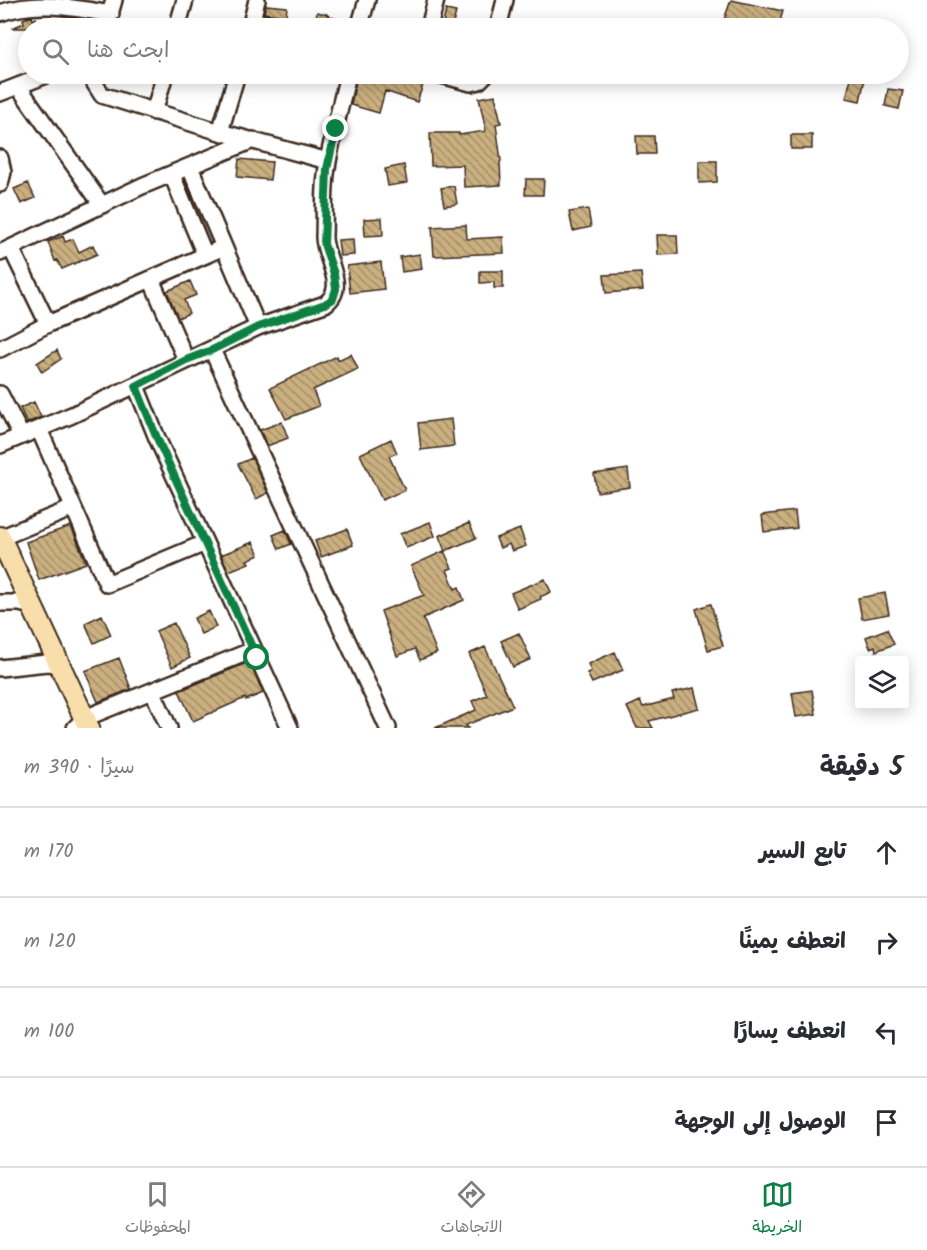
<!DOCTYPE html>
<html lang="ar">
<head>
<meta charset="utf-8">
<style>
  :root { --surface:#fff; --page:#f7f7f7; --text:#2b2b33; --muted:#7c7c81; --line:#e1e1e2; --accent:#0b8043 }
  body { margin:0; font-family:Kalam,"Playpen Sans Arabic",sans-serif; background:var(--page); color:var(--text); direction:rtl }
  .controls { position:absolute; right:18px; bottom:18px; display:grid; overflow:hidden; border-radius:6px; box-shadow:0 3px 15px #0003 }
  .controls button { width:54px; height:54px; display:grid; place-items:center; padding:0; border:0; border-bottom:2px solid var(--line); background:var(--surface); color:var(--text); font:30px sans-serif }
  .stop { position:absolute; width:18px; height:18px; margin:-14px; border:4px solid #0b8043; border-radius:50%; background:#fff }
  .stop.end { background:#0b8043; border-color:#fff; box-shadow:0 2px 6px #0008 }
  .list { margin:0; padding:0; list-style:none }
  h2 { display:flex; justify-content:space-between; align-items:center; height:78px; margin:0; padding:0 24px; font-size:26px }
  h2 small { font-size:20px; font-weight:400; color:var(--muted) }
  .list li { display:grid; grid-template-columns:39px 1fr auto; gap:18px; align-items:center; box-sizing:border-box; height:90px; padding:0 24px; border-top:2px solid var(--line) }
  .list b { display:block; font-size:22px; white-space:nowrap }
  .list em { font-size:20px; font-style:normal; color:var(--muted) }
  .icon { flex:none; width:33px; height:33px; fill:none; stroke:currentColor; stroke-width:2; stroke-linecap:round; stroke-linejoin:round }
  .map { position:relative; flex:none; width:927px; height:728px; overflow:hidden; direction:ltr }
  .search { position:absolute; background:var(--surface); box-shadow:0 3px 15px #0003; left:18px; right:18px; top:18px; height:66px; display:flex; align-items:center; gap:15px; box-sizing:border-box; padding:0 21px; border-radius:33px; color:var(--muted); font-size:22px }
  .sheet { height:438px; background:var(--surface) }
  nav { display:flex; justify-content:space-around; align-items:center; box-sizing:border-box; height:84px; border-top:2px solid var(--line); background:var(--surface); font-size:16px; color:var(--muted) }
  nav a { display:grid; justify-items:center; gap:3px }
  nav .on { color:var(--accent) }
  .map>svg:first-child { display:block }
  .building { fill:url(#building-back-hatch); stroke:#3b2a1e; stroke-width:1.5 }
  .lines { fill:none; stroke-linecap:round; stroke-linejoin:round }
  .minor-casing { stroke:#3b2a1e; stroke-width:20 }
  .major-casing { stroke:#3b2a1e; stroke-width:24 }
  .minor { stroke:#fff; stroke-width:15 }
  .major { stroke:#f8deab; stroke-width:20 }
  .route { stroke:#0b8043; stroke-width:8 }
</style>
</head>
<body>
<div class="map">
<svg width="927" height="728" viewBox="0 0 927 728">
  <defs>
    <pattern id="building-back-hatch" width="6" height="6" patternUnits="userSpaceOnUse" patternTransform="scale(1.5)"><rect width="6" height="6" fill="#caaf80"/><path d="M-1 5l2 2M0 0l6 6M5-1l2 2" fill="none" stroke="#a58f68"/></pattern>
  </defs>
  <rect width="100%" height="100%" fill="#fff"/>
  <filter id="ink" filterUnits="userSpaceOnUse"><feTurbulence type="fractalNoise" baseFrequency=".0167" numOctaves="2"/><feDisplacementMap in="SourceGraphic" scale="12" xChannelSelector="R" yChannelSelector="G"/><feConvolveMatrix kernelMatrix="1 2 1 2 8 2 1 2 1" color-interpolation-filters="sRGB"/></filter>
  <g filter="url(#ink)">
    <!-- building -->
    <path class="building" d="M731,0L783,11L778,28L751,21L749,28H721Z
      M266,5L287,7L286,16L264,13Z
      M446,10L456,12L452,28H442Z
      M317,12L327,14V15L350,25V28L315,25Z
      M32,16L33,20L36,18L41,28H12L24,23L23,19Z
      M357,74H409L425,79L417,102L385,91L379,113L351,105Z
      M852,74H866L860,101L846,98Z
      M888,89L903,91L899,109L885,106Z
      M495,95L501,123L496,124L501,161L500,162L501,185L464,187L463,165L431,166L430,133H459V135L486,131L479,98Z
      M791,135H812V149H791Z
      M636,136H654L655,154H637Z
      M239,159L272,162L270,180L237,177Z
      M699,161H717V182L699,183Z
      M404,165L407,183L388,186L385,169Z
      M526,179H544L543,195H525Z
      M28,183L35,198L21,204L14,189Z
      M454,186L457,204L444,206L441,188Z
      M588,209L591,227L573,231L569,212Z
      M382,218L383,235L365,236L364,219Z
      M466,225L467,239L503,237L504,253L434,256L432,227Z
      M657,235H677L678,254L658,255Z
      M63,236L65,242L73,239L79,252L93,245L97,254L62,269L57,260L55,261L48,242Z
      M353,239L354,255L340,256L338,240Z
      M420,254L422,269L402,272L400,257Z
      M381,262L384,289L350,293L347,266Z
      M480,271H503V288H494V282L480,283Z
      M641,273L643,290L606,293L604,275Z
      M190,281L196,295L184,300L189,313L178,318L167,291Z
      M57,350L61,359L42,372L37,363Z
      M351,354L358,369L313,390L319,406L286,419L270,388L337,356L338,360Z
      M34,402L41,417L27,423L20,408Z
      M451,419L454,446L421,450L418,423Z
      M282,422L288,438L267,446L260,430Z
      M391,439L397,453L389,456L405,490L382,500L360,454Z
      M252,458L268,493L256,499L238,464Z
      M628,469L630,487L597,492L594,474Z
      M795,511L797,528L764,532L762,515Z
      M430,522L435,536L406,548L400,534Z
      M469,523L476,538L445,551L439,536Z
      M71,526L86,563L39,580L26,542Z
      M347,529L353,545L321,557L315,541Z
      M520,529L526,546L512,551L509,544L500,548L496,538Z
      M285,530L291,544L279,549L273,535Z
      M253,542L259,555L247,560L249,563L229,571L221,555Z
      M444,551L452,568L447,570L455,589L459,587L464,600L423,618L437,653L420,660L415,649L397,656L381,611L424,595L411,566Z
      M545,579L551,592L540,597L541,599L518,609L511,593Z
      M885,593L889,614L862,619L858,598Z
      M711,604L723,646L708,650L696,609Z
      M209,611L216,627L201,634L194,618Z
      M102,615L111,635L94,643L85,623Z
      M174,623L190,658L172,667L156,631Z
      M887,629L894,644L876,651L875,646L870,648L866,637Z
      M519,633L531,659L513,667L501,641Z
      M485,647L513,706L466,725L468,728H435L476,710L472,701L487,695L469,654Z
      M615,652L623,670L592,683L587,673L591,671L588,664Z
      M119,658L131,689L98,702L85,671Z
      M249,662L263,693L246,700L245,698L193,721L179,691Z
      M694,688L699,708L649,721L653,728H637L627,707L640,701L643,707L674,699L672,693Z
      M812,690L816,714L796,717L792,693Z"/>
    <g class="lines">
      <defs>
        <path id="minor" d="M0,13C37,0 73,8 111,14
          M252,20L283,28
          M106,28L114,0
          M177,28L185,0
          M250,28L257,0
          M359,28L367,0
          M429,28L436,0
          M498,28L505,0
          M93,74L95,84L102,95L220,132L328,161
          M438,74L471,83L479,81L486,74
          M18,86L102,205
          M0,93L49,74
          M154,112L165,74
          M220,132L237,74
          M0,158L3,172L0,184
          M190,167L258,327
          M172,175L205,255
          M11,248L48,324
          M0,253L142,186L253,140
          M151,279L186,360
          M0,349L48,324L224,247
          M212,350L388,728
          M136,386L157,438L290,728
          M0,394L21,435
          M39,429L107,584L205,543
          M0,445L72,415L258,327L325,304C349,287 324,259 324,237C325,214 323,190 327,168C332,136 341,105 348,74
          M0,538L73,508
          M0,603H20L31,606
          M0,668L47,663L58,664
          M153,692L169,728
          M75,728L85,718L253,650"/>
        <path id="major" d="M0,537L89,728"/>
      </defs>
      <!-- minor casing -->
      <use href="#minor" class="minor-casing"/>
      <!-- major casing -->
      <use href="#major" class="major-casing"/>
      <!-- minor -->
      <use href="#minor" class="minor"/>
      <!-- major -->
      <use href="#major" class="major"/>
    </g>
  </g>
  <g class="lines" filter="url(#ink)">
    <!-- route -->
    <path class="route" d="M257,658L157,438L136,386L186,360L212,350L258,327L325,304L333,299L336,289L334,274L324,244L327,169L336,129"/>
  </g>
</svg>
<div class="controls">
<button><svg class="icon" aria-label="layers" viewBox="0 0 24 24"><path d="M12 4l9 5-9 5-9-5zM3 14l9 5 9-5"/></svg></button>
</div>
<div class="stop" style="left:257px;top:658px"></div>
<div class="stop end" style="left:336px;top:129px"></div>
<div class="search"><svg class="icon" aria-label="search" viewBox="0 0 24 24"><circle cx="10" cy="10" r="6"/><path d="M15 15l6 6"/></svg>ابحث هنا</div>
</div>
<section class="sheet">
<h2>5 دقيقة<small>سيرًا · 390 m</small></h2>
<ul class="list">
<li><svg class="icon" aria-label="ahead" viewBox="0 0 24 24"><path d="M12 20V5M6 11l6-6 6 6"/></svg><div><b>تابع السير</b></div><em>170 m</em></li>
<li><svg class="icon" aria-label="right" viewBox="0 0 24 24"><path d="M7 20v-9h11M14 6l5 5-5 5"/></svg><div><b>انعطف يمينًا</b></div><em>120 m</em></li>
<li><svg class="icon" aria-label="left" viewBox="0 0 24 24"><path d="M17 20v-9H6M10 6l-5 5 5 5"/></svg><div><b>انعطف يسارًا</b></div><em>100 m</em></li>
<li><svg class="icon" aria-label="arrive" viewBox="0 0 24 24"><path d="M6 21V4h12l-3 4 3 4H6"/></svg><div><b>الوصول إلى الوجهة</b></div></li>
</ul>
</section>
<nav>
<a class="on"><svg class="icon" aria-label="map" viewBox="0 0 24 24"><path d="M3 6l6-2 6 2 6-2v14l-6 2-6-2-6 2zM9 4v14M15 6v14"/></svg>الخريطة</a>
<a><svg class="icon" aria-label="directions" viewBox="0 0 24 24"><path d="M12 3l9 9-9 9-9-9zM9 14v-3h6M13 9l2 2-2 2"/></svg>الاتجاهات</a>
<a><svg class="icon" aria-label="saved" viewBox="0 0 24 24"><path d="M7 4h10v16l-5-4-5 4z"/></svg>المحفوظات</a>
</nav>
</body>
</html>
